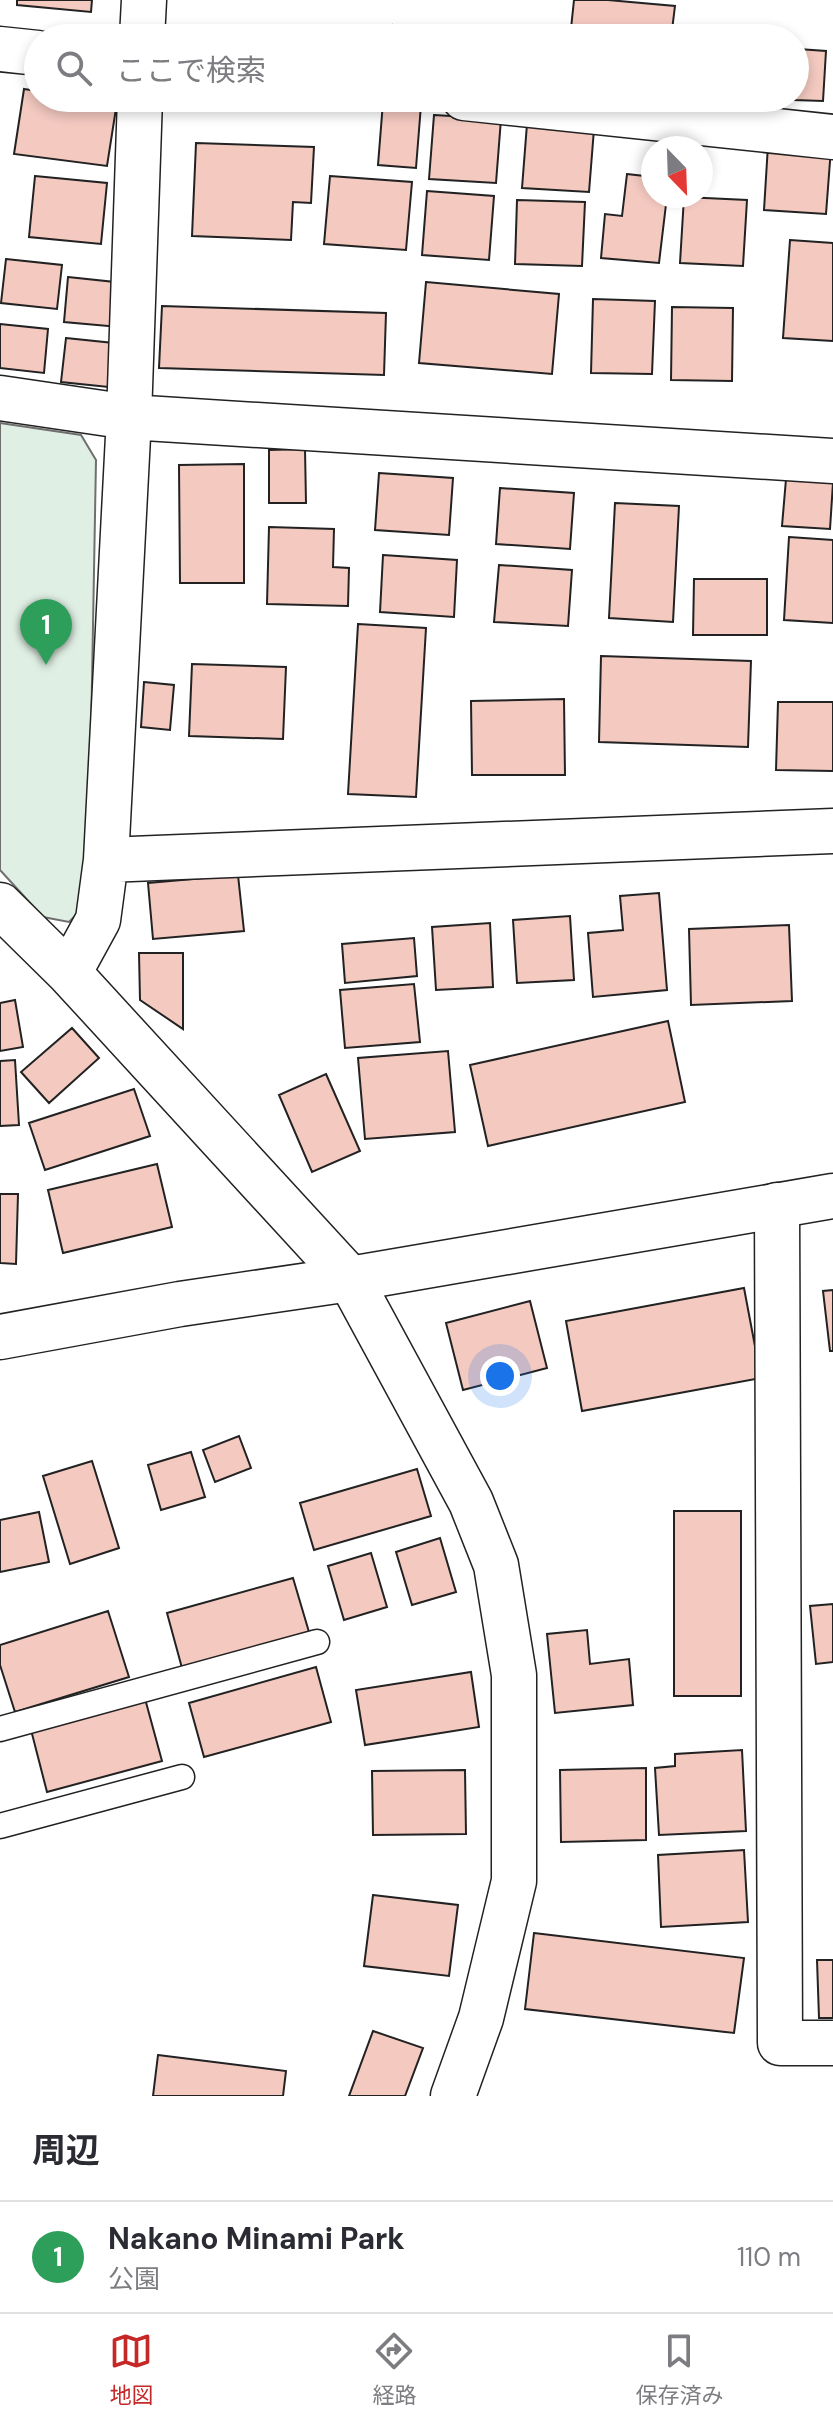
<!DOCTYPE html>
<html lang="ja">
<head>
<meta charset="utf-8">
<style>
  :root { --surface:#fff; --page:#f7f7f7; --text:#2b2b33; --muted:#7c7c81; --line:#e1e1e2; --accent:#c62828 }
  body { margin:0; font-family:"DM Sans","Noto Sans JP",sans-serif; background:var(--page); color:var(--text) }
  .compass { position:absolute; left:641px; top:136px; width:72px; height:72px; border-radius:50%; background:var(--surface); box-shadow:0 4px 12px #0003; rotate:157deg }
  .you { position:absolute; left:500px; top:1376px; width:28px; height:28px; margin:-20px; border:6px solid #fff; border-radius:50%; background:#1a73e8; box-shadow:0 0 0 12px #1a73e833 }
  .badge { display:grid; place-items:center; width:52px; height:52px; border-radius:50%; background:var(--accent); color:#fff; font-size:26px; font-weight:700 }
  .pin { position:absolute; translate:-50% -66px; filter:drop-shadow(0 2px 4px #0008) }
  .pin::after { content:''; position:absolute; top:42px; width:28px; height:24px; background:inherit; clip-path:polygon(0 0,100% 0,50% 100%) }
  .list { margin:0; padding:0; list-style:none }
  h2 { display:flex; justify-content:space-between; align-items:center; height:104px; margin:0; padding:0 32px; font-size:34px }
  h2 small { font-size:26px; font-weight:400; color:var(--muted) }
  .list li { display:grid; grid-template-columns:52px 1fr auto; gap:24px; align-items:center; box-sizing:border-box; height:112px; padding:0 32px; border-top:2px solid var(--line) }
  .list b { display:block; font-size:30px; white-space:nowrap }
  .list p { margin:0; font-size:26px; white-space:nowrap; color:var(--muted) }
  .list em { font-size:26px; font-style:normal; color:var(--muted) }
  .icon { flex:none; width:44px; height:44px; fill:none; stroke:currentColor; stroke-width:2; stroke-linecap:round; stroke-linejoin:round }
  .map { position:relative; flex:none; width:833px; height:2096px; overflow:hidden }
  .search { position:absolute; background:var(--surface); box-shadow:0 4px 12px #0003; left:24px; right:24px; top:24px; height:88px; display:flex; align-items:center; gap:20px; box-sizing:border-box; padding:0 28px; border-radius:44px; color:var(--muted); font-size:30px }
  .sheet { height:216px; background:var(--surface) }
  nav { display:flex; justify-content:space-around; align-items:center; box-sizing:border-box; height:112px; border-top:2px solid var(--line); background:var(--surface); font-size:22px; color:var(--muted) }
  nav a { display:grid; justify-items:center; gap:4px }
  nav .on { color:var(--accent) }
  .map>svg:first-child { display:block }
  .green { fill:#e0efe3; stroke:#6f6f6f; stroke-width:2 }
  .building { fill:#f3c9c0; stroke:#222; stroke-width:2 }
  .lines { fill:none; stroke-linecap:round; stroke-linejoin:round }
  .lane-casing { stroke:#222; stroke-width:27 }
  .street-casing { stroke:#222; stroke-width:47 }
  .secondary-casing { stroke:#222; stroke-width:47 }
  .lane { stroke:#fff; stroke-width:24 }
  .street { stroke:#fff; stroke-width:44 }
  .secondary { stroke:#fff; stroke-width:44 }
</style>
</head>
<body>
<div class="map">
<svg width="833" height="2096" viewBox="0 0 833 2096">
  <rect width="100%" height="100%" fill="#fff"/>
  <!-- green -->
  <path class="green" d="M0,423L81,435L96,460L88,903L69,922L43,917L0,870Z"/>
  <!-- building -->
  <path class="building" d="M17,0H92L91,12L17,5Z
    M574,0H608L675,6L671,38H570Z
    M393,25L422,29L421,38H391Z
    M440,27L507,32L506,38H440Z
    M798,49L826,51L823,101L794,100Z
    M24,89L38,91V98H87L117,102L107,166L14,154Z
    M383,102L421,105L416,168L378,165Z
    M434,115L501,119L496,183L429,179Z
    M527,124L594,129L589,192L522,188Z
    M196,143L314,147L311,203L293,202L291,240L192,236Z
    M768,145L831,148L826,214L764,210Z
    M627,174L653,177V196H667L659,263L601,258L605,214L622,216Z
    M35,176L107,183L101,244L29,237Z
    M330,176L412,182L406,250L324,244Z
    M427,191L494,196L489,260L422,255Z
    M684,197L747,200L743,266L680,263Z
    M517,200L585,202L582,266L515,264Z
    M790,240L833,243V341L783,338Z
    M6,259L62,265L57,309L1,303Z
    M68,277L124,283L119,327L64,322Z
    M426,282L559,294L552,374L419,363Z
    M593,299L655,301L652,374L591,373Z
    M162,306L386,313L384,375L159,368Z
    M672,307L733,308L732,381L671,380Z
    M0,324L48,329L44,373L0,368Z
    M66,338L123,344L118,388L61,382Z
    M305,449L306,503H269V450Z
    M244,464V583H180L179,465Z
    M379,473L453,478L449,535L375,530Z
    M786,479L833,483L830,529L782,526Z
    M500,488L574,493L570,549L496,544Z
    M615,503L679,506L673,622L609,618Z
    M269,527L334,529L333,567L349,568L348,606L267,604Z
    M789,537L833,540V623L784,620Z
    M383,555L457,560L454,617L380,612Z
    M499,565L572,570L568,626L494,622Z
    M694,579H767V635H693Z
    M358,624L426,628L416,797L348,794Z
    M601,656L751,661L748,747L599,742Z
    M192,664L286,667L283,739L189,736Z
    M144,682L174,685L170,730L141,727Z
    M564,699L565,775H472L471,701Z
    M778,702H833V771L776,770Z
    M238,875L244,931L153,939L148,883Z
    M659,893L667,990L593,997L588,933L623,930L620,896Z
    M570,916L574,980L517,983L513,920Z
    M490,923L493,987L436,990L432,927Z
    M789,925L792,1001L691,1005L689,929Z
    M414,938L417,976L345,983L342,944Z
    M139,953H183V1029L140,1000Z
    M414,984L420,1042L345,1048L340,990Z
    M15,1000L23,1047L0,1051V1003Z
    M668,1021L685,1102L488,1146L470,1065Z
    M72,1028L99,1058L49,1103L21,1072Z
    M448,1051L455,1132L365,1139L358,1058Z
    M15,1060L19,1125L0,1126V1061Z
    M326,1074L360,1151L312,1172L279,1095Z
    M134,1089L150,1136L45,1170L29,1123Z
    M157,1164L172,1227L63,1253L48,1190Z
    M0,1194H18L16,1264L0,1263Z
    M744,1288L761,1378L582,1411L566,1321Z
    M833,1290V1351H830L823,1291Z
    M530,1301L547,1368L463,1390L446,1323Z
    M239,1436L251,1468L215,1482L203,1450Z
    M191,1452L205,1497L161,1510L148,1465Z
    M92,1461L119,1548L70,1564L43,1476Z
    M417,1469L431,1516L314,1550L300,1503Z
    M674,1511H741V1696H674Z
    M39,1512L49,1562L0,1572V1520Z
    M440,1538L456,1592L412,1605L396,1552Z
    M371,1553L387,1607L344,1620L328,1566Z
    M293,1578L309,1632L182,1668L167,1613Z
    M833,1604V1662L816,1664L810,1606Z
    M108,1611L129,1677L15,1712L0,1665V1645Z
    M587,1630L590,1664L629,1659L633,1705L555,1713L547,1634Z
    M316,1667L331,1722L204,1757L189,1703Z
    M471,1672L479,1727L365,1745L356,1690Z
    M144,1695L162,1761L47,1792L30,1726Z
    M742,1750L746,1831L659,1835L655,1768L675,1766V1754Z
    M646,1768V1840L561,1842L560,1770Z
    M465,1770L466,1834L373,1835L372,1771Z
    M744,1850L748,1922L661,1927L658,1855Z
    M373,1895L458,1905L449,1976L364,1966Z
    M534,1933L744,1958L734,2033L525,2009Z
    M817,1960H833V2018H819Z
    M373,2031L423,2048L405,2096H349Z
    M158,2055L286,2071L283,2096H153Z"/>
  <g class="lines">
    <defs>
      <path id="lane" d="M0,1729L317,1642
        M0,1826L182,1777"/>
      <path id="street" d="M142,38L144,0
        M0,49L38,53
        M464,98L833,137
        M0,398L129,417L833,461
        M106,860L833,831
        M0,905L69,973L350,1279L471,1502L496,1565L514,1675V1881L481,2018L453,2096
        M69,973L98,920L106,860L129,417L140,98
        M777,1205L780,2043H833"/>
      <path id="secondary" d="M0,1337L180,1304L350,1279L833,1196"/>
    </defs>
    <!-- lane casing -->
    <use href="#lane" class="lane-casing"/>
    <!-- street casing -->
    <use href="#street" class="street-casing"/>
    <!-- secondary casing -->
    <use href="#secondary" class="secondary-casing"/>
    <!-- lane -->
    <use href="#lane" class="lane"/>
    <!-- street -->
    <use href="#street" class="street"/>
    <!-- secondary -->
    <use href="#secondary" class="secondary"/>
  </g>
</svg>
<svg class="compass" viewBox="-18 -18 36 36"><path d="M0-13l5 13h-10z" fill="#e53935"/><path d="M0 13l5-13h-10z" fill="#7c7c81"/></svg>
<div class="you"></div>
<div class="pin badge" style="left:46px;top:665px;background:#2e9e5b">1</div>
<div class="search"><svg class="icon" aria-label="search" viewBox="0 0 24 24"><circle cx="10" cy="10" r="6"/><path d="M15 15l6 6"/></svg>ここで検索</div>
</div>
<section class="sheet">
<h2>周辺<small></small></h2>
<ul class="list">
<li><span class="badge" style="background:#2e9e5b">1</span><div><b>Nakano Minami Park</b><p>公園</p></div><em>110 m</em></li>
</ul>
</section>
<nav>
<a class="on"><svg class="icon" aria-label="map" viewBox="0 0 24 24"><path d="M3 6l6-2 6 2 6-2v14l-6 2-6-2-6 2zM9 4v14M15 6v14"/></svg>地図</a>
<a><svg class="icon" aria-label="directions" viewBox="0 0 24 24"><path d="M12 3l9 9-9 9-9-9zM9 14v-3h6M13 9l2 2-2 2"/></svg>経路</a>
<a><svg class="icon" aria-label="saved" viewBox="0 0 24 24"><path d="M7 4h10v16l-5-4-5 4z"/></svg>保存済み</a>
</nav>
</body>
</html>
